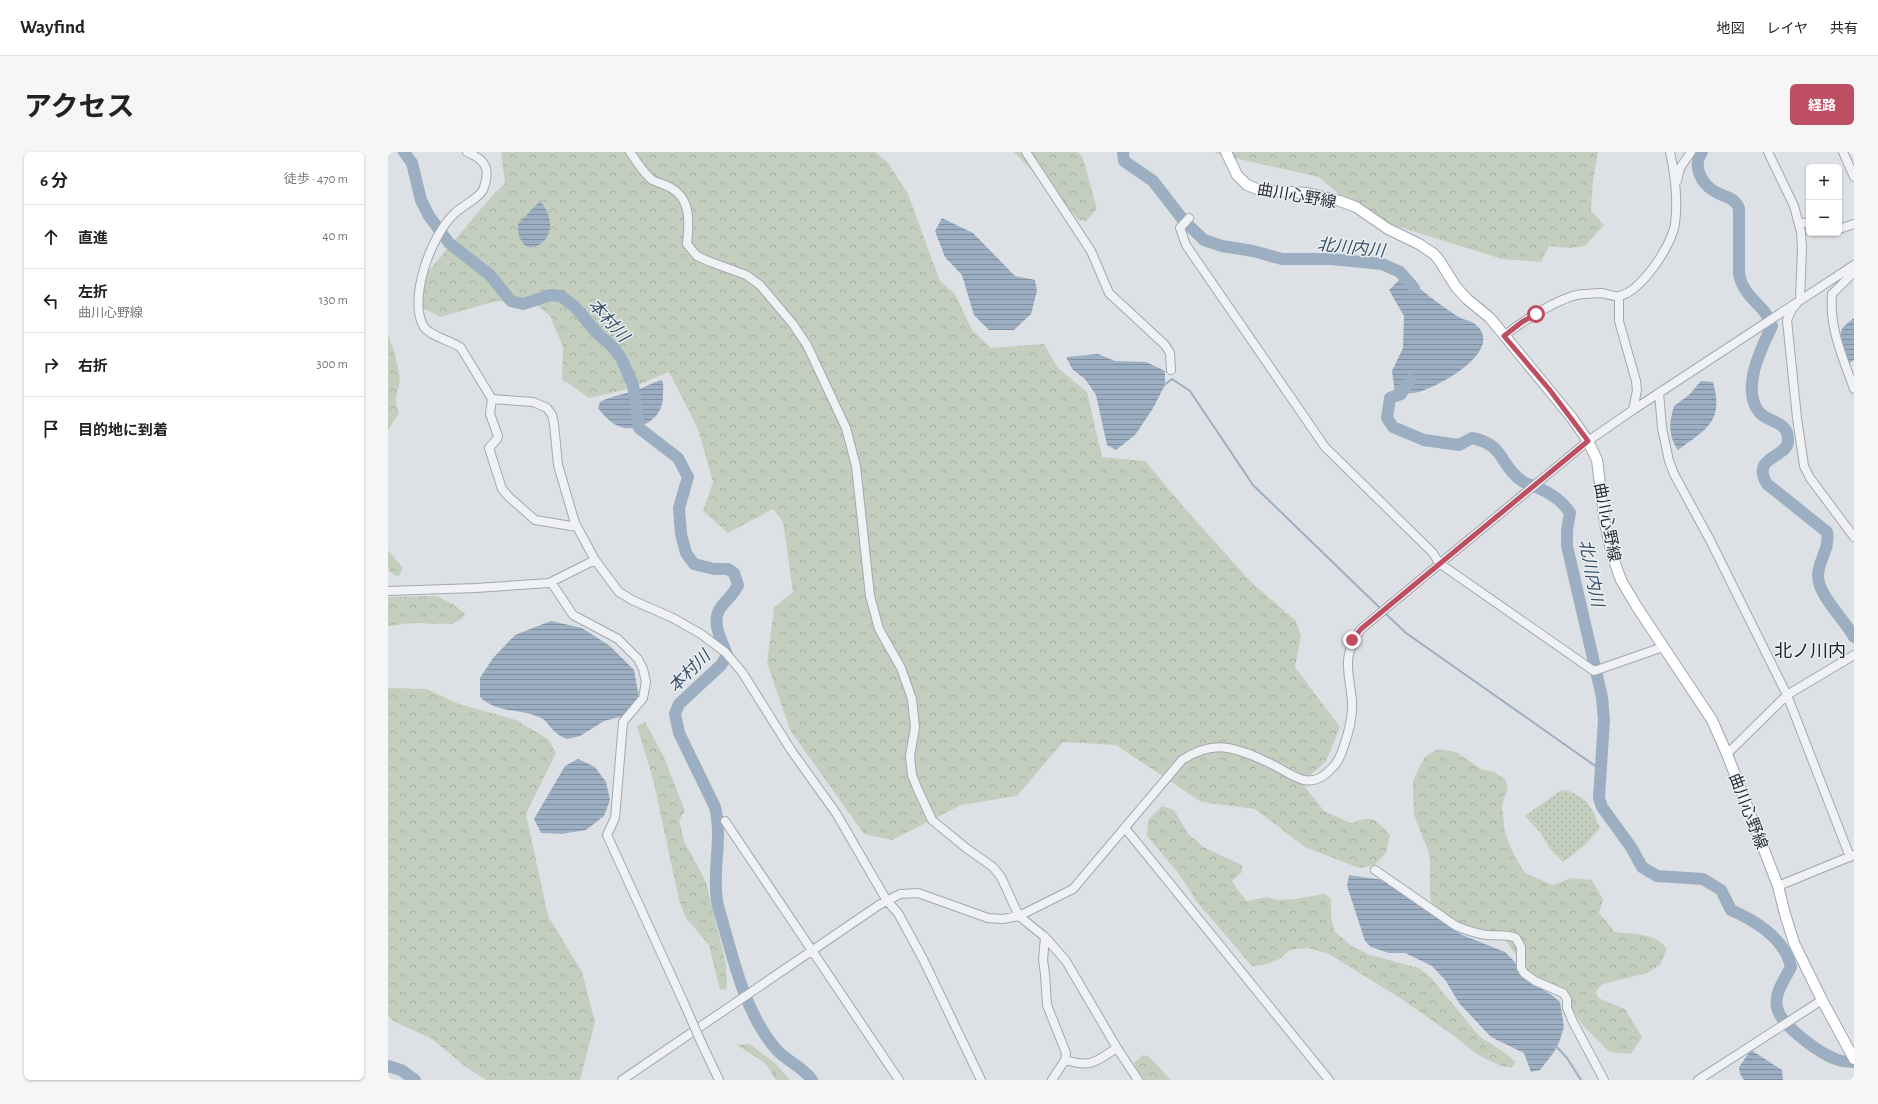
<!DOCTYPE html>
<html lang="ja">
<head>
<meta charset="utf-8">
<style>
  :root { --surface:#fff; --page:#f6f6f6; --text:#222; --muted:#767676; --line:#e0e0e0; --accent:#be4f63 }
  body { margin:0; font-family:"Alegreya Sans","Noto Sans JP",sans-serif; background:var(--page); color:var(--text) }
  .controls { position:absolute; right:12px; top:12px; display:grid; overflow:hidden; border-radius:6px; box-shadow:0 1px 3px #0004 }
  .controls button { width:36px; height:36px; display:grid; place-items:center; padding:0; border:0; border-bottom:1px solid var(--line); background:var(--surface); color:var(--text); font:20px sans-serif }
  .stop { position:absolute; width:12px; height:12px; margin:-9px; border:3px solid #be4f63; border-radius:50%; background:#fff }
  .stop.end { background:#be4f63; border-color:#fff; box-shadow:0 1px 4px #0008 }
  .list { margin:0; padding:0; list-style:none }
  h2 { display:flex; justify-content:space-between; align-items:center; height:52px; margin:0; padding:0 16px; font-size:17px }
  h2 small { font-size:13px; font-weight:400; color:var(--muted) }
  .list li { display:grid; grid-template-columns:26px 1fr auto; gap:12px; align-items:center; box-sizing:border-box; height:64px; padding:0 16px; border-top:1px solid var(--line) }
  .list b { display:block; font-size:15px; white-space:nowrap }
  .list p { margin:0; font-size:13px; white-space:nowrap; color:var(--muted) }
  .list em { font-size:13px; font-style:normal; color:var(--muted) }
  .icon { flex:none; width:22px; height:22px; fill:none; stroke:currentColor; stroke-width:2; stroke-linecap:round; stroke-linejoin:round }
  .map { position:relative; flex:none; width:1466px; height:928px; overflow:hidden; border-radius:6px }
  header { display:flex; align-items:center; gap:24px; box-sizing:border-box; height:56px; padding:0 20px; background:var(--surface); border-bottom:1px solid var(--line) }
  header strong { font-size:19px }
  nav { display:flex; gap:22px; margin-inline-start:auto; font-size:14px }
  .intro { display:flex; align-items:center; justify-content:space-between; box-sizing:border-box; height:96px; padding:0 24px }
  h1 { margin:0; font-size:28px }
  .button { padding:10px 18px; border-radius:6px; background:var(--accent); color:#fff; font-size:14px; font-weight:700 }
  main { display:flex; gap:24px; padding:0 24px }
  aside { flex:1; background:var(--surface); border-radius:6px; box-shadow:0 1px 3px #0004 }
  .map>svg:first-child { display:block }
  .grass { fill:url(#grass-dots) }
  .forest { fill:url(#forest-crowns) }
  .water { fill:url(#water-rules) }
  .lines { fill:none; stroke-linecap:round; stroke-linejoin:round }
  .stream { stroke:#9cafc2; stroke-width:2 }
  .river { stroke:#9cafc2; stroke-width:12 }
  .minor-casing { stroke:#a3a8ae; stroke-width:10 }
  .major-casing { stroke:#9ea6b0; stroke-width:12 }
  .minor { stroke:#f0f1f4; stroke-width:8 }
  .major { stroke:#fff; stroke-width:10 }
  .minor-bridge-casing { stroke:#a3a8ae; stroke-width:10; stroke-linecap:butt }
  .minor-bridge { stroke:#f0f1f4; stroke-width:8 }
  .route { stroke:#be4f63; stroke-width:5 }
  .labels { text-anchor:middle; stroke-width:3; stroke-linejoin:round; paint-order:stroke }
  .street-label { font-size:16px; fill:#29303a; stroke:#ecf0f3 }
  .water-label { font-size:17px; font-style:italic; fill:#384f69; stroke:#ecf0f3 }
  .quarter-label { font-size:18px; fill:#1b212b; stroke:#ecf0f3 }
</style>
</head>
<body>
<header>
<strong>Wayfind</strong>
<nav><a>地図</a><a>レイヤ</a><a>共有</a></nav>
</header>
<div class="intro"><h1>アクセス</h1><a class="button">経路</a></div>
<main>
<aside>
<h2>6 分<small>徒歩 · 470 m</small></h2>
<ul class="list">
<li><svg class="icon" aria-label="ahead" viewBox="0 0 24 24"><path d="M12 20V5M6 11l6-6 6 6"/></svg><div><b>直進</b></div><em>40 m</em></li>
<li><svg class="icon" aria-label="left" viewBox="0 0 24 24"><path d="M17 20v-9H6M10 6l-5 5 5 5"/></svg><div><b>左折</b><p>曲川心野線</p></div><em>130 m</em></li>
<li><svg class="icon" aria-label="right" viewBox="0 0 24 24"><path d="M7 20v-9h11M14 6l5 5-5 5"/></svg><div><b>右折</b></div><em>300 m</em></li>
<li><svg class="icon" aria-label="arrive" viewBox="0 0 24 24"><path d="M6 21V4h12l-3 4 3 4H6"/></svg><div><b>目的地に到着</b></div></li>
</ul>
</aside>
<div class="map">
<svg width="1466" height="928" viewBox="0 0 1466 928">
  <defs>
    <pattern id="grass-dots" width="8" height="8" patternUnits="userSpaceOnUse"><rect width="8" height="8" fill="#c4cebf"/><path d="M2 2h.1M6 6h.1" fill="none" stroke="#a8b1a5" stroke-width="1.8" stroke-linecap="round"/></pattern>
    <pattern id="forest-crowns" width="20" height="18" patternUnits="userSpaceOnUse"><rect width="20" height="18" fill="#c4cebf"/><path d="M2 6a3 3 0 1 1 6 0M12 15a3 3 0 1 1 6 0" fill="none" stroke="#a8b1a5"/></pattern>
    <pattern id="water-rules" width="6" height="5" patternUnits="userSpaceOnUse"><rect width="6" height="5" fill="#9cafc2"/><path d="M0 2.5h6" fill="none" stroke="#7f8f9f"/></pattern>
  </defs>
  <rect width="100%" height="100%" fill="#dde1e5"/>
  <!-- grass -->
  <path class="grass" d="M1179,638C1203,649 1202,653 1212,676L1197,693L1175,710L1162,697L1153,681L1137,664L1172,639Z"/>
  <!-- forest -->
  <path class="forest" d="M113,0H488L500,11L520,42L552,129L567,142L584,178L603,196L656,192L670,216L699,240L714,305L757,309L800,360L863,430L908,469L913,484L907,515L952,575L938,609L914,631L936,659L963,671C986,663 986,666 1002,683L998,701L987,713L971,716L917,695L867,657L813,650L728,593L675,590L629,644L573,653L504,688L476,682L402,578L379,511L386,456L405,440L395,370L385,357L340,381L315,359L325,330L310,277L281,220L240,237L201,246L174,227L175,195L162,164L148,152L109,149L52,165L35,156L34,143L38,122L102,46L117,31Z
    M626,0H690L695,6L709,57L698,69L691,68Z
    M826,0H1210L1205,28L1203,59L1216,73L1197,94L1181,96L1161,94L1153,110L1114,107L976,64L931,25L829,2Z
    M0,183C5,194 9,209 11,222C14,239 3,242 11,261L0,278Z
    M0,398L15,416L11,424L6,423L0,417Z
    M48,444L65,452L77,462L74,467L63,472L26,471L0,474V445Z
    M0,536L39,537L71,552L128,568L160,587L168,601L138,662L160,764L194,820L207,870L192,928H98L78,915L44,887L5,869L0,863Z
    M257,570L275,603L297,659L291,668L296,689L318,730L338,812L339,837L332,838L321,793L298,766L291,748L265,627L249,574Z
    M1050,597L1068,600L1093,617L1106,620L1117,627L1120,635L1114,653L1117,681L1127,705L1137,721L1165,733L1183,726L1204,728L1215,747L1211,761L1227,780C1244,782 1269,781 1279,797L1272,813L1259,821L1215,832L1208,839L1210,846L1237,857L1254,885L1243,902L1222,900L1196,875L1175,844L1151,827L1138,816L1115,785L1102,779L1073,771L1048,758L1043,749L1042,739V704L1026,663L1025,643V629L1033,611L1038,604Z
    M774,654L786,658L800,682L817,696L854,713V720L844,729L848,736L859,749L879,745L889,748L907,747L937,742L943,747V766L947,780L965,795L982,803L1031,816L1044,827L1092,885L1116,900L1128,910L1124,916L1113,914L1090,903L1065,883L1012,846L941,802L919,796L901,798C891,810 879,813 864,814L809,750L791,722L759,684L760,668Z
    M362,892L388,912L402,928H388L377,911L349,893Z
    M755,903L760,904L783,928H756L749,921L746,911Z"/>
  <!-- water -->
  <path class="water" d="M152,49C184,86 129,119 130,72Z
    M554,66L585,81L627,124L647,128L649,139L643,162L626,178H601L586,163L574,123L557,105L547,79Z
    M1015,124C1033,137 1050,152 1069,164C1078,170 1084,167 1092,177C1110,203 1049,235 1031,240C1024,242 1014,241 1007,241L1004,219L1015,196L1016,164L1001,138Z
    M1466,166V208L1461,211C1455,202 1448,184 1456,174C1459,171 1463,169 1466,166Z
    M710,202L727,209L758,210L777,219V233L764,258L747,283L728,298L719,293L708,243L697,227L685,218L678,205Z
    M274,228C276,233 275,238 275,244C275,255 270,264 261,270C240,283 224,275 210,256L212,250C225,243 240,242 254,236C261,233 266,230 274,228Z
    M1313,229L1325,230C1336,269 1319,277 1290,298C1280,284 1281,270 1286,254L1301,243Z
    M163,469L194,476L222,494L246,518L251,545L235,564L216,569L192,584L179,587C174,585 169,582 166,579C162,575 159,570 155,567C135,556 109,562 92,545V526L105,506L127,483Z
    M190,607L207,615L218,630L222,648L216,664L198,678L173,682L153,681L146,667L177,614Z
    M961,723L995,728L1042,758L1072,782L1117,800L1126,809L1133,823L1165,844L1172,850L1176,875L1172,888L1166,900L1152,918L1143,920L1136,901L1103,885L1071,851L1058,829L1044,814L1017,801H1001L983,795L977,789L959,734Z
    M1363,898L1394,918L1395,928H1356L1352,922L1351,915Z"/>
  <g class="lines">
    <!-- stream -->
    <path class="stream" d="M775,234L784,227L802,239L865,333L993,457
      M996,460L1018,481L1213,618
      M1167,893L1179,906L1193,928"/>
    <!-- river -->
    <path class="river" d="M16,0L24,11L33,48L41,64L61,91L102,123L123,149L135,152L163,143L173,144L187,155L210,182L226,196L234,208L245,233L251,276L290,306L300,325L291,356L293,382L298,401L306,412L326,417H340L346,421L350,433C346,442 339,447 333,455C322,469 334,489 339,503L333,513L291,552L287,562L291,581L327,655C335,687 324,717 329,748C330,757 334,766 336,775C347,815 360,865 388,897C398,909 414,914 424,928
      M735,0L736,9L765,29L796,69L816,88L834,94L865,99L894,107H943L994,112L1012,120L1026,136
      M1314,0C1304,13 1313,31 1326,39C1337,46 1344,43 1351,56V122C1354,138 1364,146 1375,158C1379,162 1381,169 1384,174C1373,196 1352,239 1372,261C1383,272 1401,269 1400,289C1400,306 1362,304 1379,332L1439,380C1442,398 1430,408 1430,424C1430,443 1457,468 1466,485
      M1022,228L1013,242L1002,246L999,266L1005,275L1036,288L1071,293L1084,286C1118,293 1110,312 1134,329C1138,332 1144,333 1148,335C1163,341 1174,348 1182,361L1179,378V394L1214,545L1216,568L1211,646L1214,655L1243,695L1254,715L1269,724L1315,727L1333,738L1343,758C1368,769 1397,787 1403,815C1397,827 1386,841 1389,855C1392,873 1429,899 1445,906C1451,909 1460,910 1466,910
      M0,914L13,918L27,928"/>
    <defs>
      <path id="minor" d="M79,0C98,8 103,17 95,38C91,46 73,55 67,61C44,81 19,148 36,175C42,184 64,189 73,196L104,247L145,250L159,256L164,263L166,272L170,313L187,371L207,408L231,440L244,448L285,466L313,482L337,500L354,520L403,598L448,661L499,749L510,761L535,807L593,928
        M242,0C248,9 255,20 263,27C269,31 277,32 283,36C304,47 301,73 299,92L309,104L320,109L358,123L372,133L404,171L419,193L458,276L468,314L482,444L491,477L513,516L524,547L527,575L522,604L524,623L530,638L544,668L578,696L605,715L613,725L631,764L657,785L678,809L729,896L750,928
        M638,0L703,99L721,141L777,193L782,201L783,218
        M1380,0L1406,54L1413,80L1414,96L1412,148L1404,157L1399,168L1409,266L1416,314L1422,326L1466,385
        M1455,0L1466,25
        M1289,29L1292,16L1303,0
        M801,66L792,76L798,93L937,295L1045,401L1051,411L1206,519L1275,495
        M1412,72L1421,70
        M1451,77L1466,72
        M1466,120L1444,142C1441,176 1455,206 1466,237
        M1231,144V169L1248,229L1249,238L1245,258
        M1116,184C1133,170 1173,144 1195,142C1201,142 1208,141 1213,141C1219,142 1226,145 1231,144C1253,140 1284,93 1287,72C1290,49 1287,23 1282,0
        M1271,241L1274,276L1281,309L1286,322L1322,388L1399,543L1462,705
        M104,247L102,262L110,284L109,287L101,296L114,337L121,345L147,368L189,375
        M163,430L185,463L230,487L250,507L255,517L258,530L255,546L235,570L227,666L219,683L295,849
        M0,439L88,436L161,431L207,408
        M1339,602L1399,543L1466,503
        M337,669L511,928
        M737,676L941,928
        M987,718L1068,774C1078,778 1089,782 1099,783C1109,784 1119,782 1128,786L1133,795V816L1136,821L1147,829L1175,841L1179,847V856L1185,870L1216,928
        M1390,734L1466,703
        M657,785L655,808L657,822L659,853L678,901L677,908L664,928
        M313,890L331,928
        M677,908C705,916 706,910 729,896
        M234,928L491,753L512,742L530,741L600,766L615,767L631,764L685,737L794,608C808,599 823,593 840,596C857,599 876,608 891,616C898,620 907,626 916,628C926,630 936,625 943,617C950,611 953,603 956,594C961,579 965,565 964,549C961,519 953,504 973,477L1200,289L1245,258L1466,113
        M1310,928L1434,848"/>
      <path id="major" d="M838,0L849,23L859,33L872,38L919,41L952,49L968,55L1000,77L1031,92L1046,102L1051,108L1068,135L1079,147L1102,166L1184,266L1200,289L1209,308L1217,371L1224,403L1233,428L1249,455L1324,568L1339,602L1390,734L1397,762L1406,791L1434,848L1466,907"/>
    </defs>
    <!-- minor casing -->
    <use href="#minor" class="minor-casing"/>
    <!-- major casing -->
    <use href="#major" class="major-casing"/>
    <!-- minor -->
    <use href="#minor" class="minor"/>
    <!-- major -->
    <use href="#major" class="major"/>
    <defs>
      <path id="minor-bridge" d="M295,849L313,890"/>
    </defs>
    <!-- minor-bridge casing -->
    <use href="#minor-bridge" class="minor-bridge-casing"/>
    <!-- minor-bridge -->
    <use href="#minor-bridge" class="minor-bridge"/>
  </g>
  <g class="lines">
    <!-- route -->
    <path class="route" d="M964,488L973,477L1200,289L1161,237L1116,184L1134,170L1148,162"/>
  </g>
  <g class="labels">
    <!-- street labels -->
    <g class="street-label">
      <text transform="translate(909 43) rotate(10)" y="6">曲川心野線</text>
      <text transform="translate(1220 370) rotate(79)" y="6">曲川心野線</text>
      <text transform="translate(1361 659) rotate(69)" y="6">曲川心野線</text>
    </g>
    <!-- water labels -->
    <g class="water-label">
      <text transform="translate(963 95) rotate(6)" y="6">北川内川</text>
      <text transform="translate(221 168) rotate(48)" y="6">本村川</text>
      <text transform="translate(1204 421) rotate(79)" y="6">北川内川</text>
      <text transform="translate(301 519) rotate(-45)" y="6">本村川</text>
    </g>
    <!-- quarter labels -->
    <g class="quarter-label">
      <text x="1422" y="505">北ノ川内</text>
    </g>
  </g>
</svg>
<div class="controls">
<button>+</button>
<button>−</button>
</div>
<div class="stop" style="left:1148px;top:162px"></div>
<div class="stop end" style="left:964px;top:488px"></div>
</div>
</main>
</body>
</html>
